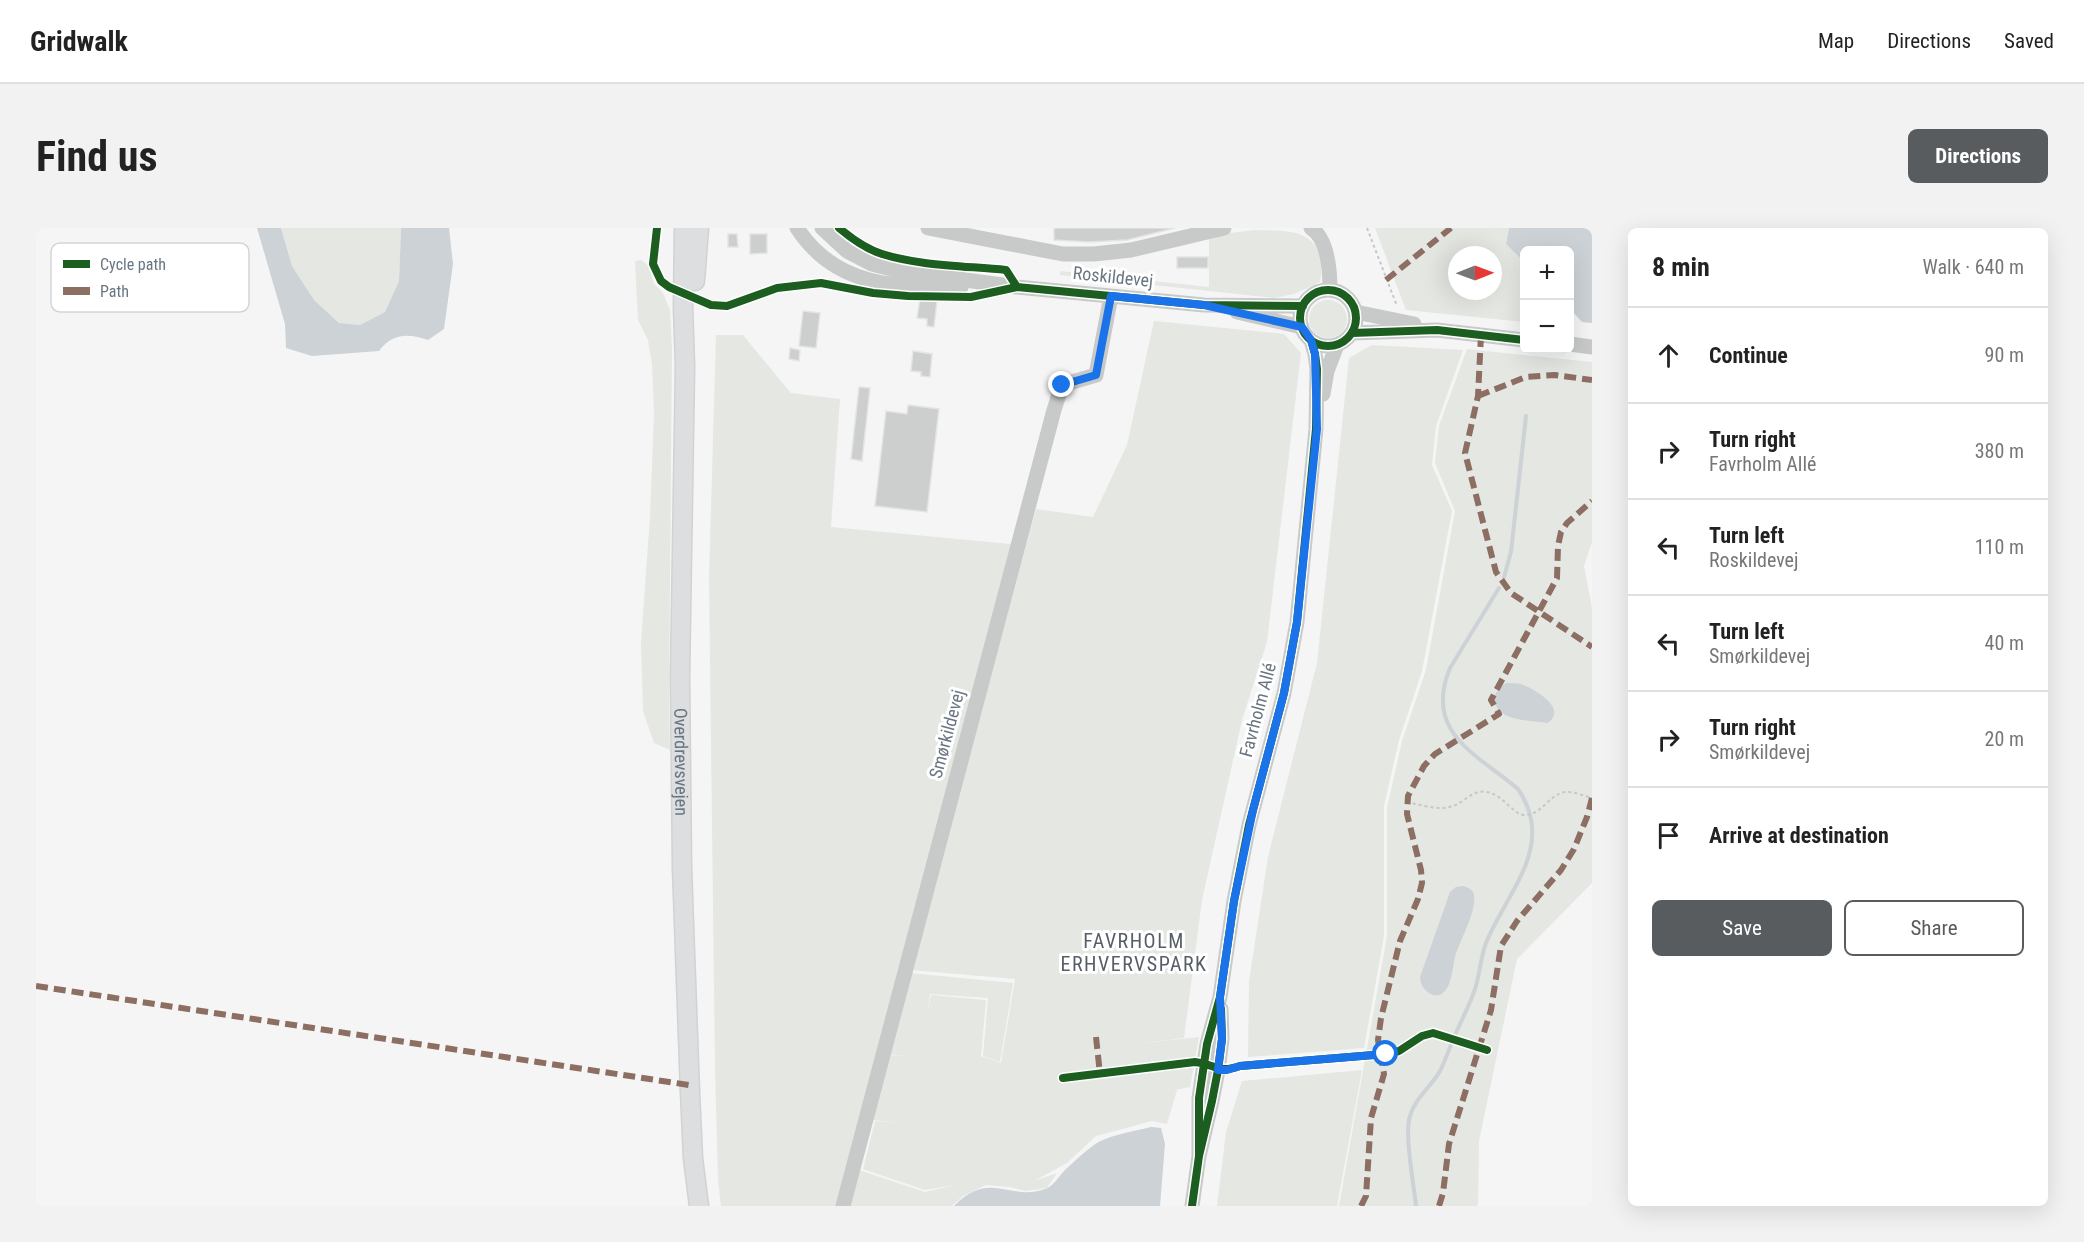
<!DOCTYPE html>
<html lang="en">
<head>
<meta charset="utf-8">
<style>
  :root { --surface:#fff; --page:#f2f2f2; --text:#222; --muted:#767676; --line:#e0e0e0; --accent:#585c5f }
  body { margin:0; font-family:"Roboto Condensed",sans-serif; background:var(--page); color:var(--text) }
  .controls { position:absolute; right:18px; top:18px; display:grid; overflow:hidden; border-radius:9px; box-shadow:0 6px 24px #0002 }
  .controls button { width:54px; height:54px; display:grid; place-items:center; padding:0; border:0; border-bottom:2px solid var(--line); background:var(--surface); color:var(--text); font:30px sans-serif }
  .compass { position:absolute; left:1412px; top:18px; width:54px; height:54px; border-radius:50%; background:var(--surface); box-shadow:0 6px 24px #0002; rotate:89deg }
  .stop { position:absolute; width:18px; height:18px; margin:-14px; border:4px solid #1a73e8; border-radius:50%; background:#fff }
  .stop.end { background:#1a73e8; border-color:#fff; box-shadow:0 2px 6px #0008 }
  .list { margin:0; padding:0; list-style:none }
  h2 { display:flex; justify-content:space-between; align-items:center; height:78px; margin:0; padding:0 24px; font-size:26px }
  h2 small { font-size:20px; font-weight:400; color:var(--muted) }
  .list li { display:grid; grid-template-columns:39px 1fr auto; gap:18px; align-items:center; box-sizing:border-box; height:96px; padding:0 24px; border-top:2px solid var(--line) }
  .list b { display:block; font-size:22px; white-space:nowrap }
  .list p { margin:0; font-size:20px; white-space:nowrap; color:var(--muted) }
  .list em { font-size:20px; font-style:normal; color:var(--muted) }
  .actions { display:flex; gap:12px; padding:18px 24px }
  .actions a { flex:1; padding:14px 0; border:2px solid var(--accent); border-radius:9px; text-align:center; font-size:21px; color:var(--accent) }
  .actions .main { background:var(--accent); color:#fff }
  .icon { flex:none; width:33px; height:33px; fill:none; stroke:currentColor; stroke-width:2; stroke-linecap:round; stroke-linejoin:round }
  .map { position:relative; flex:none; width:1556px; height:978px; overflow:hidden; border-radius:9px }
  header { display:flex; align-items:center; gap:36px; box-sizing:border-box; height:84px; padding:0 30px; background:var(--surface); border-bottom:2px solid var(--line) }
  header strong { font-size:28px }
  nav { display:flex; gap:33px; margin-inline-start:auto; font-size:21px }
  .intro { display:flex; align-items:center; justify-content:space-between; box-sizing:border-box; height:144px; padding:0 36px }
  h1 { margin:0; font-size:42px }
  .button { padding:15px 27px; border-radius:9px; background:var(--accent); color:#fff; font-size:21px; font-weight:700 }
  main { display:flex; gap:36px; padding:0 36px }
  aside { flex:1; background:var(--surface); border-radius:9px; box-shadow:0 6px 24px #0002 }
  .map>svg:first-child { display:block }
  .green { fill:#e5e7e3; fill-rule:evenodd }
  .water { fill:#ccd2d6 }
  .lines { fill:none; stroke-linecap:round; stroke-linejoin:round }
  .stream { stroke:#ccd2d6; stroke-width:4 }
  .building { fill:#cdcece; stroke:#e4e4e4; stroke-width:1.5 }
  .major-casing { stroke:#d1d2d3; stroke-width:21 }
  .path { stroke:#c6c7c8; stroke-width:2; stroke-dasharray:3 3; stroke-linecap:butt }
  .minor { stroke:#c8caca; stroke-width:15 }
  .major { stroke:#dddedf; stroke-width:18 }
  .quiet { stroke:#8d6e63; stroke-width:6; stroke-dasharray:12 6; stroke-linecap:butt }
  .cycleway-casing { stroke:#fff; stroke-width:11 }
  .cycleway { stroke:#1b5e20; stroke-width:8 }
  .route { stroke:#1a73e8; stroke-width:8 }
  .labels { text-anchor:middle; stroke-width:6; stroke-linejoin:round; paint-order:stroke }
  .street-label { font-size:18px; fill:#697681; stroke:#fff }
  .neighbourhood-label { font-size:20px; letter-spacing:1.5px; fill:#565f67; stroke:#fff }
  .key { fill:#fff; stroke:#d2d6d9; stroke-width:1.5 }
  .key-label { font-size:16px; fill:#697681 }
</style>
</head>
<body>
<header>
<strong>Gridwalk</strong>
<nav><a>Map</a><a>Directions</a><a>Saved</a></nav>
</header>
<div class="intro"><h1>Find us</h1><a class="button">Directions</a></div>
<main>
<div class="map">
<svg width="1556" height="978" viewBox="0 0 1556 978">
  <rect width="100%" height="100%" fill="#f5f5f5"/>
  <!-- green -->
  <path class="green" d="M245,0H365L363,53L349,84L324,97L303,95L278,72L256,38Z
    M1339,0H1473L1470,16L1488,34V94L1370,82ZM1421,27H1457V63H1421Z
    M1219,2C1244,3 1275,0 1283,26C1285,36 1286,44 1284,54L1258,66L1238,70L1024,47V43L1173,59V10L1194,5Z
    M605,32L612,37L618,56L627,65L634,82L636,120L633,471L634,522L618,515L607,483L605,414L614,289L618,185L616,136L612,112L602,92L599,33Z
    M1273 91a19 19 0 1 1 38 0a19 19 0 1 1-38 0Z
    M1118,93L1248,106L1265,125L1231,414L1206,492L1166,672L1148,810L1099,816L1163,809L1154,859L1139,862H1141L1131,896L1116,893L1060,908L1031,935L998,953L1021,945L1011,960L990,963L973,959L950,957L927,968L916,978H685L682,952L679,841L673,350L680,107H707L755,165L804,171L795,299L974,316L986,323L873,740L823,942L889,964L919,957L889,962L827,941L839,893L864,895L837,892L853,827L869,828L853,826L874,745L977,755L964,834L947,828L952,770L894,766L892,784L895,767L950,772L945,828L965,835L979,751L875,742L1000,281L1057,289L1091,217Z
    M1336,117L1427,122L1400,198L1396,237L1416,283L1386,443L1363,512L1348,578V708L1328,820L1212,829L1213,753L1232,629L1281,435L1313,130Z
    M1431,121L1556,134V314L1548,338L1556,380V655L1481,731L1443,913L1442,978H1303L1351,708V580L1366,513L1390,442L1419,283L1399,235L1403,198Z
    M1326,842L1301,978H1181L1190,904L1206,853Z"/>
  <!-- water -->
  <path class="water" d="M221,0H245L256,38L278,72L303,95L324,97L349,84L363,53L365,0H413L417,36L408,101L392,112C373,105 356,105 343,123L276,128L250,120L249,96Z
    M1473,0H1556V95L1546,94L1534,81V22H1488V34L1470,16Z
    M1470,455C1475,455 1480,455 1485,456C1499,461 1532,480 1512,495C1496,492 1464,494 1459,475C1457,465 1463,460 1470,455Z
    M1428,658C1432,660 1437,661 1438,667C1441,683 1424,712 1419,729C1417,738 1416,752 1411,760C1402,776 1384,763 1384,749L1414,664L1420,659Z
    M1115,899L1125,900L1129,916L1124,978H918C954,941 974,974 1009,961C1017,959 1023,948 1029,942C1039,933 1050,922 1061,915C1074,907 1100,903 1115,899Z"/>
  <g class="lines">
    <!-- stream -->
    <path class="stream" d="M1468,349L1475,324L1490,188
      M1380,978C1378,957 1368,906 1374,888C1379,870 1395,859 1404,843C1410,831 1414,818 1420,805C1426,791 1433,778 1438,764C1444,748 1444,731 1450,715C1470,665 1521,618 1482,561C1441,526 1387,505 1414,440L1463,360"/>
  </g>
  <!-- building -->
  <path class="building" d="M1018,0H1139L1091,12L1053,14L1018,12Z
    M692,6H701L702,19H692Z
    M714,6H731V25L714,26Z
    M1141,29H1172V40H1141Z
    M884,71L901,73L898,99L891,98V91L881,90Z
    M767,83L784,85L780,120L763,118Z
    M754,120L764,122L763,133L753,131Z
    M877,123L896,126L894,149L885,148V144L875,143Z
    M823,159L834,160L826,233L815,231Z
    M872,177L903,181L891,284L839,278L850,183L871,186Z"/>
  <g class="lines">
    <defs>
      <g id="major">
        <path id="s1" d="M648,0L647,80L649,138L644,449L646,640L654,864L657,930L663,978"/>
        <path d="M659,53L663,0"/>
      </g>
    </defs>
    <!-- major casing -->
    <use href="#major" class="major-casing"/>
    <!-- path -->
    <path class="path" d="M1331,0L1361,78
      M1371,574C1386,577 1403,583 1417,578C1429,574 1437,561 1451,564C1468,567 1478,588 1489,587C1507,586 1512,567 1529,564C1537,563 1548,568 1556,570"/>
    <!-- minor -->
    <path class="minor" d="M761,0C800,60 861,59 925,59
      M786,0L811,23L836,36L863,43L981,59L1168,77L1267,78
      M892,0L1027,26H1058L1095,22L1188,0
      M1275,0C1292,11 1294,43 1294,62
      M1264 90a28 28 0 1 1 56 0a28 28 0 1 1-56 0Z
      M1201,84L1266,99
      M1320,84L1378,96
      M1316,105L1401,102L1488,112
      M1534,116L1556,119
      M1287,166L1291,143L1301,117
      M1163,928V870L1171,816L1184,769L1198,673L1213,597L1248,465L1261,394L1280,201L1281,141L1279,126L1275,112
      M807,978L1018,182L1026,157L1060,147L1075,68
      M1156,978L1163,928L1176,873L1182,842L1186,811L1185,781"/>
    <!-- major -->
    <use href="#major" class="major"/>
    <!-- quiet -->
    <path class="quiet" d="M1350,52L1415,0
      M1445,107L1442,168L1429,225L1460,344L1475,365L1556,419
      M1442,168L1490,149L1519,147L1556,152
      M0,758L653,857
      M1060,809L1064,846
      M1325,978L1330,968L1335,890L1348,846L1342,812L1345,790L1364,713L1382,671L1386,655L1385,642L1371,586L1372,568L1388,538L1399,526L1463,486L1455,472L1521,350L1522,318L1525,304L1531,295L1556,273
      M1403,978L1407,965L1413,916L1455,782L1465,718L1481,693L1525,642L1538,621L1551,589L1556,570"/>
    <defs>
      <path id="cycleway" d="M621,0L617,36L625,53L633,59L675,77L691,78L741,60L785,55L837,65L872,68L935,69L981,59L1168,77L1267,78
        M803,0C816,11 830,21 846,26C884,38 931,38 970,42L981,59
        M1264 90a28 28 0 1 1 56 0a28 28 0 1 1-56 0Z
        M1316,105L1401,102L1488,112
        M1027,850L1159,834C1180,836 1181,846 1204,838L1350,826L1363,823L1386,808L1397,805L1451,822
        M1163,928V870L1171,816L1184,769L1198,673L1213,597L1248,465L1261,394L1280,201L1281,141L1279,126L1275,112
        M1156,978L1163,928L1176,873L1182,842L1186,811L1185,781"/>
    </defs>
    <!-- cycleway casing -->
    <use href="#cycleway" class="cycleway-casing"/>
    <!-- cycleway -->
    <use href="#cycleway" class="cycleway"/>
  </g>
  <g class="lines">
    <!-- route -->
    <path class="route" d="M1026,157L1060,147L1075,68L1168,77L1266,99L1275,112L1279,126L1281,201L1261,394L1248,465L1217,582L1198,673L1184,769L1186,811L1182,842H1191L1204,838L1350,826"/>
  </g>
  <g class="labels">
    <!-- street labels -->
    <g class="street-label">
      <text transform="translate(1077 49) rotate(6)" y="6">Roskildevej</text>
      <text transform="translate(1222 482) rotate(-75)" y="6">Favrholm Allé</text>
      <text transform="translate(911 506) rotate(-75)" y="6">Smørkildevej</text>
      <text dy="6" stroke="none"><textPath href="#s1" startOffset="534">Overdrevsvejen</textPath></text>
    </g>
    <!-- neighbourhood labels -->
    <g class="neighbourhood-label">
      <text x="1098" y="720">FAVRHOLM<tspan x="1098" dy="23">ERHVERVSPARK</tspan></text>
    </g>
  </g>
  <!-- legend -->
  <rect x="15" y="15" width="198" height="69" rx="9" class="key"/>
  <rect x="27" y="32" width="27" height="8" fill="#1b5e20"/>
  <rect x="27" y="59" width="27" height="8" fill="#8d6e63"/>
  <g class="key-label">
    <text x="64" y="42">Cycle path</text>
    <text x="64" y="69">Path</text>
  </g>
</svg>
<div class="controls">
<button>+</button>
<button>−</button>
</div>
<svg class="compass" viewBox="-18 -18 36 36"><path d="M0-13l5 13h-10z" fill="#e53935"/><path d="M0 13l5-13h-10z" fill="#767676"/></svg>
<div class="stop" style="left:1350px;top:826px"></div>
<div class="stop end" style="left:1026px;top:157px"></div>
</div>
<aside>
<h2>8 min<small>Walk · 640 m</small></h2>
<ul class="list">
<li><svg class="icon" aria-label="ahead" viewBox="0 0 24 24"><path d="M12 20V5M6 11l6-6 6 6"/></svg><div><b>Continue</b></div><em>90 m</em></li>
<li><svg class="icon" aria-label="right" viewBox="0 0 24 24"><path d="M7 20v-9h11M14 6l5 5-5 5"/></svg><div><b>Turn right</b><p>Favrholm Allé</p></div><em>380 m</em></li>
<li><svg class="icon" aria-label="left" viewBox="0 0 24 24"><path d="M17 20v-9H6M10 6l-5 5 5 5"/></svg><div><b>Turn left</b><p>Roskildevej</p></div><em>110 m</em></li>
<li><svg class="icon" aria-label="left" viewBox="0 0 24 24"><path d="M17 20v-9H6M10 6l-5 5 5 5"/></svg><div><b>Turn left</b><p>Smørkildevej</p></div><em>40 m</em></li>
<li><svg class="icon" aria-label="right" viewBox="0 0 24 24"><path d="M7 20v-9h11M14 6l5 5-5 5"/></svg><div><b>Turn right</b><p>Smørkildevej</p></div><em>20 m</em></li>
<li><svg class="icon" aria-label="arrive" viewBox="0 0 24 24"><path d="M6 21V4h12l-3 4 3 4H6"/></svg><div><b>Arrive at destination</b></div></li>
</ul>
<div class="actions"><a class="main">Save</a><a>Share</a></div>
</aside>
</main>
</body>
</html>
